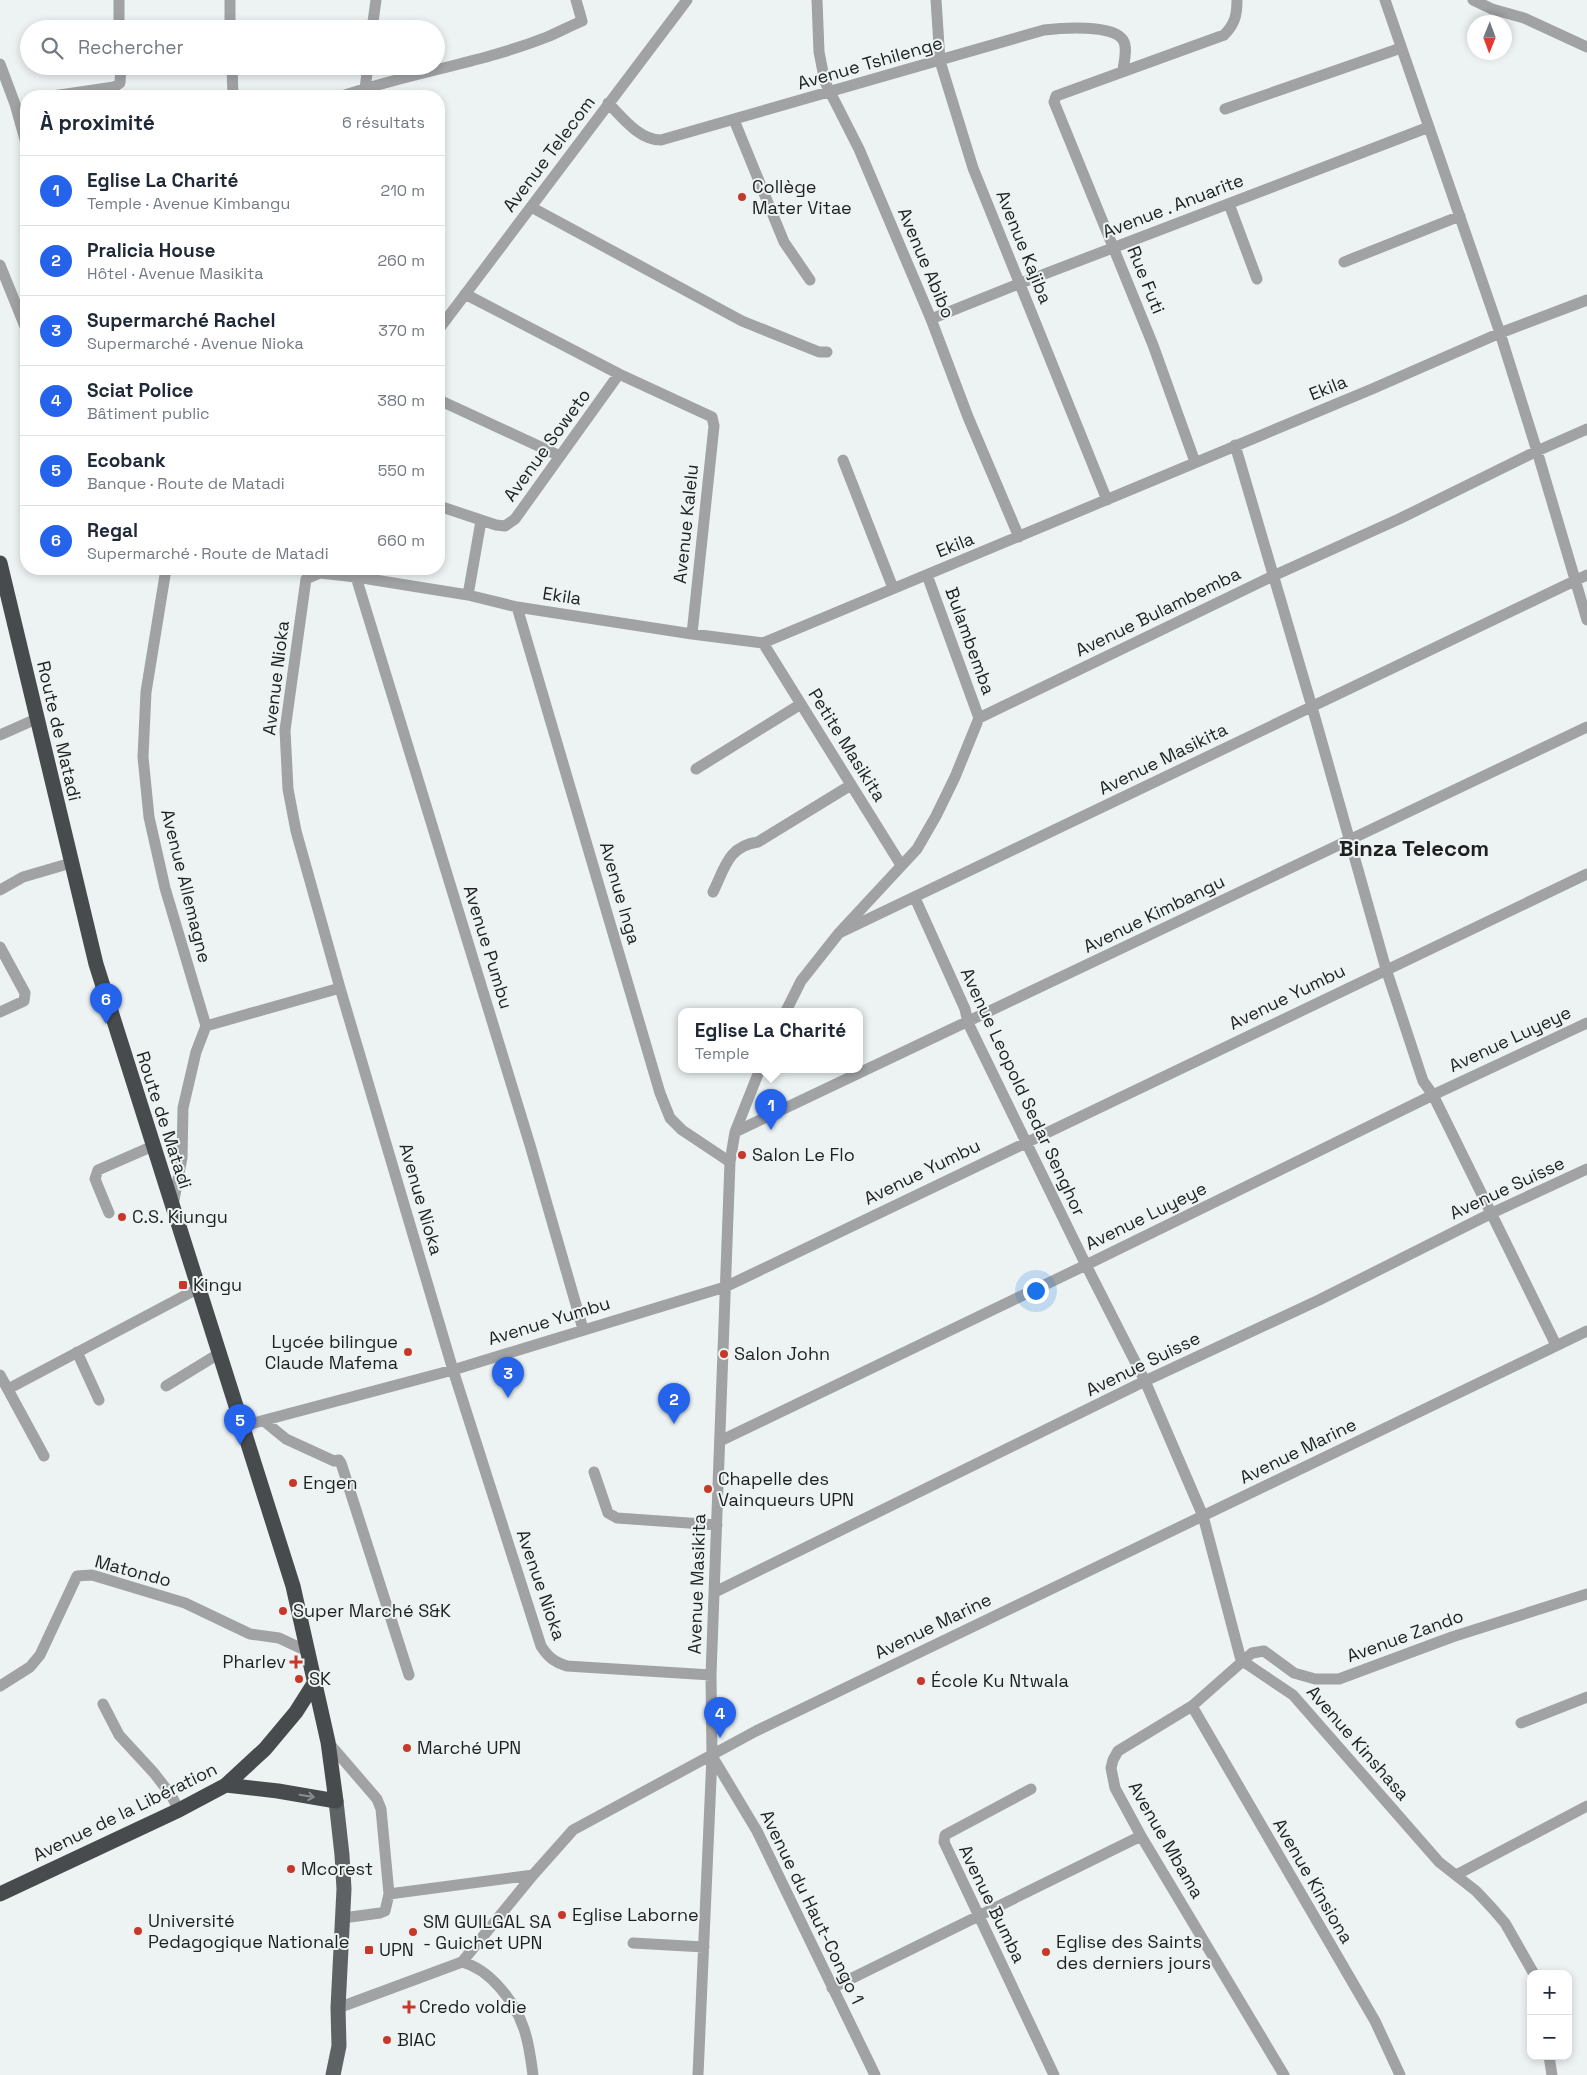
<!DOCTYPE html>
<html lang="fr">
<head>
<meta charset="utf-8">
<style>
  :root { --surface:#fff; --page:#f2f2f3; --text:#1f2937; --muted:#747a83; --line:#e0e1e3; --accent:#2563eb }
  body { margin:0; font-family:"Space Grotesk",sans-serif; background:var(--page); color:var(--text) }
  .controls { position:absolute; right:15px; bottom:15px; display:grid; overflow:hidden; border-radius:10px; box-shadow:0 2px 8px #0003 }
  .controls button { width:45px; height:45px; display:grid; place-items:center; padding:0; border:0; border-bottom:1px solid var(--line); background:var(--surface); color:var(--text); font:25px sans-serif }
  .compass { position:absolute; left:1467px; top:15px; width:45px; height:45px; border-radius:50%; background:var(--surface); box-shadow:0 2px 8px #0003; rotate:181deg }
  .you { position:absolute; left:1035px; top:1290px; width:18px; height:18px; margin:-12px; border:4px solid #fff; border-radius:50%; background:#1a73e8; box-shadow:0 0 0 8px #1a73e833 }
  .badge { display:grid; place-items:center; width:32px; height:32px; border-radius:50%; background:var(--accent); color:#fff; font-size:16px; font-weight:700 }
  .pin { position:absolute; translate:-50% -41px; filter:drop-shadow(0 1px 2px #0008) }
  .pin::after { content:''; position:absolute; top:26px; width:18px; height:15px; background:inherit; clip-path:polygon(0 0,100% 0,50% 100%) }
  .popup { position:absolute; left:678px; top:1008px; width:185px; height:65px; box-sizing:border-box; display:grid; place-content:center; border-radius:10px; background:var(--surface); filter:drop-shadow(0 1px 4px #0005); font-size:16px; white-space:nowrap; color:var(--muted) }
  .popup b { font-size:19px; color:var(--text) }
  .popup::after { content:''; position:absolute; left:50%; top:100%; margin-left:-10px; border:10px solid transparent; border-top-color:var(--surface) }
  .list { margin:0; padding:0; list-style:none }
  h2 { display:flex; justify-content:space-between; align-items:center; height:65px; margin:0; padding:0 20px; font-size:21px }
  h2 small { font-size:16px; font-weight:400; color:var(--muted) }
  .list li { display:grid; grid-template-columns:32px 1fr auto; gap:15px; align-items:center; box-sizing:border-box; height:70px; padding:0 20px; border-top:1px solid var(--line) }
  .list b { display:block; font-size:19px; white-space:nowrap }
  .list p { margin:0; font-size:16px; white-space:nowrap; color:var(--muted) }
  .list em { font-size:16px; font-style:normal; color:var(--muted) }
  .icon { flex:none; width:28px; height:28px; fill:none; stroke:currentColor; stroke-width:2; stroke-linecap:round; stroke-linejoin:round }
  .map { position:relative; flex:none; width:1587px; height:2075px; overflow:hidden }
  .search { position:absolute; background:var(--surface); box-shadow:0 2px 8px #0003; left:20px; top:20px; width:425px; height:55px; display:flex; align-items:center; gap:12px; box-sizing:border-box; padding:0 18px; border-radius:28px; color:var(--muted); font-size:19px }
  .panel { position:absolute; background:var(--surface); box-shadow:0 2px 8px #0003; left:20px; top:90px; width:425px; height:485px; border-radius:20px }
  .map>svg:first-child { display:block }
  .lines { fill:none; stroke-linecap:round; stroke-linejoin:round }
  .street { stroke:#a0a2a3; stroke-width:11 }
  .primary { stroke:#5e6264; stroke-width:15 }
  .highway { stroke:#474b4e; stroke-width:15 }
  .oneway { stroke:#898e90 }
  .poi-dot { fill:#c6392a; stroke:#ecf3f2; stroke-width:2 }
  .labels { text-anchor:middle; stroke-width:4; stroke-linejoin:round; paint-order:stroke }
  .street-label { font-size:18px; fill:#1e2120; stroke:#ecf3f2 }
  .poi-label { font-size:18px; fill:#1e2120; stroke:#ecf3f2; text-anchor:start }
  .district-label { font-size:22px; font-weight:bold; fill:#1e2120; stroke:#ecf3f2 }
</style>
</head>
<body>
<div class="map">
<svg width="1587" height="2075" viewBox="0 0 1587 2075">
  <rect width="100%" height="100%" fill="#ecf3f2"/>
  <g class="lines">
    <!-- street -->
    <path class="street" d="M230,0V29
      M817,0L819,52L825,82L859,149L931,319L968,417L1019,537
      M936,0L940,61L973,168L1107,500
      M1385,0L1500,333L1537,451L1587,620
      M1473,0L1492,9L1524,18L1587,47
      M119,29V0
      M372,29L376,0
      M0,64L15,104L26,143
      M232,66L233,96
      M365,88L368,66
      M53,96L114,87L120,83L121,66
      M342,96C409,73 481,63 547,37C559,32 570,26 582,21L576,0
      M608,103C623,118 639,140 661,140L1044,30C1061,28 1113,24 1123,40C1128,48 1124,61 1123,70
      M1225,109L1401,48
      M734,120L784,242L810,280
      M1229,204L1257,279
      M531,207L742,321L819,352H827
      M1344,262L1460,216
      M0,265L26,329
      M465,294L619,374L712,417L714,426L692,634
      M931,319L1021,283L1429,127
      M439,329L687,0
      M439,400L560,456
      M1235,445L1312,707L1386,969L1423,1081L1433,1095L1556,1345
      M843,460L893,588
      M1195,462L1153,345L1054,102L1056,96L1224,35C1235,24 1237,15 1237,0
      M439,506L496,525L505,526L515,519L619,374
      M166,569L146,692L143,757L149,817L165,888L206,1026L196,1052L183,1108L182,1158L173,1205
      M927,575L979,718
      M356,577L530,1145L583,1329
      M468,595L481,521
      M517,607L660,1093L670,1118L682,1130L730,1162
      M763,643L901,865
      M0,735L36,719
      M696,769L801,704
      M0,890L23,877L71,863
      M713,892C725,868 728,846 758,842L851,785
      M915,898L965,1009L968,1023L1086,1265L1145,1381L1203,1516L1241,1660L1293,1695L1439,1862L1476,1891L1492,1908L1505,1923L1534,1974
      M839,933L917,849L936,816L955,777L979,718L1273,576L1399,519L1537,451L1587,429
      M0,947L25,993L24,1001L0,1012
      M786,1011L801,981L839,933L1587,575
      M206,1026L340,988
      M735,1132L1587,727
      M109,1213L95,1179L98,1170L153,1146
      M77,1352L99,1400
      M0,1375L44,1456
      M166,1386L220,1353
      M8,1389L199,1288
      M264,1421L286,1439L334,1461L339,1460L341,1463L409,1675
      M243,1426L453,1370L725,1287L1587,874
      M720,1441L1086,1265L1433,1095L1587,1023
      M594,1472L608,1513L617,1518L717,1525
      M715,1592L1145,1381L1319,1300L1492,1213L1587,1169
      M711,1675L567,1666C554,1662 548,1657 541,1646L453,1370L340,988L296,831L288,789L285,730L306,579L320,573L356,577L468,595L517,607L692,634L763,643L1372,389L1500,333L1587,300
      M0,1686L30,1667L40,1655L77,1576L92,1575L185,1603L250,1634L279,1638L309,1652
      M103,1704L119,1735L154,1773L171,1795L179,1810
      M1192,1706L1375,2021L1400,2075
      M1521,1723L1587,1697
      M328,1742L377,1799L381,1809L389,1894L385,1911L380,1913L343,1918
      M712,1756L757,1831L875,2075
      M1031,1789L945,1835L944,1842L1054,2075
      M1456,1875L1587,1806
      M389,1894L533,1875
      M633,1943L704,1947
      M462,1962C490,1969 515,2002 524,2029C529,2043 531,2060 533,2075
      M832,1988L1141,1836
      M338,2008L462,1962L533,1875L573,1830L756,1731L1587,1331
      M1549,2056L1552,2075
      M698,2075L712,1756L711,1675L730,1162L735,1132L760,1069
      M1284,2075L1141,1836L1115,1788L1111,1768L1113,1760L1118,1751L1192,1706L1252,1653L1264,1651L1294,1673L1315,1679H1339L1452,1637L1587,1594"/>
    <!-- primary -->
    <path class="primary" d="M333,2075L339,2046L338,2008L344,1889L342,1855L336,1801"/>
    <!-- highway -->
    <path class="highway" d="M0,563L96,964L293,1586L328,1742L336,1801L278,1791L226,1785
      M0,1894L179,1810L226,1785L265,1749L296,1712L315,1682"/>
  </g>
  <!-- one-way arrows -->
  <defs><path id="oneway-shaft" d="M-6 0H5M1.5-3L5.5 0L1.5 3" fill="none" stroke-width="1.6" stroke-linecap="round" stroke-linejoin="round" transform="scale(1.25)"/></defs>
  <use class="oneway" href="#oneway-shaft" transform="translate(307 1796) rotate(10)"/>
  <!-- markers -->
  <g class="poi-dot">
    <circle cx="742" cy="197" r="5"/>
    <circle cx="742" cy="1155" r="5"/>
    <circle cx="122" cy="1217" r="5"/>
    <rect x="178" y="1280" width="10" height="10" rx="2.5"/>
    <circle cx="408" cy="1352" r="5"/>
    <circle cx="724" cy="1354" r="5"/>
    <circle cx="293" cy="1483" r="5"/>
    <circle cx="708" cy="1489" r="5"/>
    <circle cx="283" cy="1611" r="5"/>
    <path d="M293.5 1654.5h5v5h5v5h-5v5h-5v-5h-5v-5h5z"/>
    <circle cx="299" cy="1679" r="5"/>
    <circle cx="921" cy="1681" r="5"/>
    <circle cx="407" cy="1748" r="5"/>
    <circle cx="291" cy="1869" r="5"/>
    <circle cx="562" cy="1915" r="5"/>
    <circle cx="138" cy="1931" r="5"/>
    <circle cx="413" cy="1932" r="5"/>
    <rect x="364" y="1945" width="10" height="10" rx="2.5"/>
    <circle cx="1046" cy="1952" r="5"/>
    <path d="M406.5 1999.5h5v5h5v5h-5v5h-5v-5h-5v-5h5z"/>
    <circle cx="387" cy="2040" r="5"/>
  </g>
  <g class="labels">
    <!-- street labels -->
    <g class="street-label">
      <text transform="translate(870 63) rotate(-16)" y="6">Avenue Tshilenge</text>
      <text transform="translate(549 154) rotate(-53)" y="6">Avenue Telecom</text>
      <text transform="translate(1173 206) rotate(-21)" y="6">Avenue . Anuarite</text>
      <text transform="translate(1024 247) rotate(68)" y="6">Avenue Kajiba</text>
      <text transform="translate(926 263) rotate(67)" y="6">Avenue Abibo</text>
      <text transform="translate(1146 280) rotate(68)" y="6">Rue Futi</text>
      <text transform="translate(1328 388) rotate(-22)" y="6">Ekila</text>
      <text transform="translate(547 445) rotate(-54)" y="6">Avenue Soweto</text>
      <text transform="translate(686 524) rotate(-84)" y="6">Avenue Kalelu</text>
      <text transform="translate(955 545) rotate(-22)" y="6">Ekila</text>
      <text transform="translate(562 596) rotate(9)" y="6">Ekila</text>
      <text transform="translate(1158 612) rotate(-26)" y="6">Avenue Bulambemba</text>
      <text transform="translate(970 641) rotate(70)" y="6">Bulambemba</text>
      <text transform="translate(276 678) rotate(-83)" y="6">Avenue Nioka</text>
      <text transform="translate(59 731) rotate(77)" y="6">Route de Matadi</text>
      <text transform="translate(847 745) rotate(58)" y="6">Petite Masikita</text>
      <text transform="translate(1163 759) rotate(-26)" y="6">Avenue Masikita</text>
      <text transform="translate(186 886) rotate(76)" y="6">Avenue Allemagne</text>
      <text transform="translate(620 893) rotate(74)" y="6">Avenue Inga</text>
      <text transform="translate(1154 914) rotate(-26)" y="6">Avenue Kimbangu</text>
      <text transform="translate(488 947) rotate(73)" y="6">Avenue Pumbu</text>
      <text transform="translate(1287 997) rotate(-26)" y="6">Avenue Yumbu</text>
      <text transform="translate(1510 1039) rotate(-25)" y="6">Avenue Luyeye</text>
      <text transform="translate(1023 1092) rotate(65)" y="6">Avenue Leopold Sedar Senghor</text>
      <text transform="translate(164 1120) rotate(72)" y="6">Route de Matadi</text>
      <text transform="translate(922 1172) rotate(-26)" y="6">Avenue Yumbu</text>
      <text transform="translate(1507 1188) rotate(-25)" y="6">Avenue Suisse</text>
      <text transform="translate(421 1199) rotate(74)" y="6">Avenue Nioka</text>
      <text transform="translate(1146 1216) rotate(-26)" y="6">Avenue Luyeye</text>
      <text transform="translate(549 1321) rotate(-17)" y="6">Avenue Yumbu</text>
      <text transform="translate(1143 1364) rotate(-26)" y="6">Avenue Suisse</text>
      <text transform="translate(1298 1451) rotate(-26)" y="6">Avenue Marine</text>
      <text transform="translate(133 1571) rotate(15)" y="6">Matondo</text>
      <text transform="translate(697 1584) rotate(-88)" y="6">Avenue Masikita</text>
      <text transform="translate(541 1585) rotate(71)" y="6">Avenue Nioka</text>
      <text transform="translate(933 1626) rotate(-26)" y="6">Avenue Marine</text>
      <text transform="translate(1405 1636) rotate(-20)" y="6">Avenue Zando</text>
      <text transform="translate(1358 1743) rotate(49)" y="6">Avenue Kinshasa</text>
      <text transform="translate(125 1812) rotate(-26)" y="6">Avenue de la Libération</text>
      <text transform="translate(1166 1840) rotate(60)" y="6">Avenue Mbama</text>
      <text transform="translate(1313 1881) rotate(60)" y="6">Avenue Kinsiona</text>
      <text transform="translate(992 1904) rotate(64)" y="6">Avenue Bumba</text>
      <text transform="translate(812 1907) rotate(64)" y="6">Avenue du Haut-Congo 1</text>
    </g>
    <!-- poi labels -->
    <g class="poi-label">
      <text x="752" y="193">Collège<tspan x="752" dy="21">Mater Vitae</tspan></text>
      <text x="752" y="1161">Salon Le Flo</text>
      <text x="132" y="1223">C.S. Kiungu</text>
      <text x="193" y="1291">Kingu</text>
      <text x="398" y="1348" text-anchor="end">Lycée bilingue<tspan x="398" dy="21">Claude Mafema</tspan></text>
      <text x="734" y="1360">Salon John</text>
      <text x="718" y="1485">Chapelle des<tspan x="718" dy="21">Vainqueurs UPN</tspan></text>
      <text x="303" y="1489">Engen</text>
      <text x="293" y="1617">Super Marché S&amp;K</text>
      <text x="286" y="1668" text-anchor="end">Pharlev</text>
      <text x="309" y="1685">SK</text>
      <text x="931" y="1687">École Ku Ntwala</text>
      <text x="417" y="1754">Marché UPN</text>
      <text x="301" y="1875">Mcorest</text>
      <text x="572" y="1921">Eglise Laborne</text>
      <text x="148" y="1927">Université<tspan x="148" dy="21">Pedagogique Nationale</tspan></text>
      <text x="423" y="1928">SM GUILGAL SA<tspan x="423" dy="21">- Guichet UPN</tspan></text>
      <text x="1056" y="1948">Eglise des Saints<tspan x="1056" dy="21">des derniers jours</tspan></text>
      <text x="379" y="1956">UPN</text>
      <text x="419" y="2013">Credo voldie</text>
      <text x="397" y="2046">BIAC</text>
    </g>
    <!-- district labels -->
    <g class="district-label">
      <text x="1414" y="856">Binza Telecom</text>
    </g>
  </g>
</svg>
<div class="controls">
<button>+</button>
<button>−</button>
</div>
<svg class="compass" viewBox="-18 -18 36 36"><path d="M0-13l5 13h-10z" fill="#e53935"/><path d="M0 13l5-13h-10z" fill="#747a83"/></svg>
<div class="you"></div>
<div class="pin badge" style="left:771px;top:1130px">1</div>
<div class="popup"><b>Eglise La Charité</b>Temple</div>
<div class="pin badge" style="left:674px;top:1424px">2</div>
<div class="pin badge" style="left:508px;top:1398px">3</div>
<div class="pin badge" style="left:720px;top:1738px">4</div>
<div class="pin badge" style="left:240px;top:1445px">5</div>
<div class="pin badge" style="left:106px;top:1024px">6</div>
<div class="search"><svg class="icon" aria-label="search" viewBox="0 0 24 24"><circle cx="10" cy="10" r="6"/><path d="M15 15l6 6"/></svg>Rechercher</div>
<section class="panel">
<h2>À proximité<small>6 résultats</small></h2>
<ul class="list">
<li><span class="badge">1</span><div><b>Eglise La Charité</b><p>Temple · Avenue Kimbangu</p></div><em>210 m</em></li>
<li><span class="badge">2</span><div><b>Pralicia House</b><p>Hôtel · Avenue Masikita</p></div><em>260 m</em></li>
<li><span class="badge">3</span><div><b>Supermarché Rachel</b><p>Supermarché · Avenue Nioka</p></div><em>370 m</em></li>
<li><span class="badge">4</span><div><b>Sciat Police</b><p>Bâtiment public</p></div><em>380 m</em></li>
<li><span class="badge">5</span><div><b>Ecobank</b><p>Banque · Route de Matadi</p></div><em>550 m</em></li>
<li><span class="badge">6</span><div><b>Regal</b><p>Supermarché · Route de Matadi</p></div><em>660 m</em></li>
</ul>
</section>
</div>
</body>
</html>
